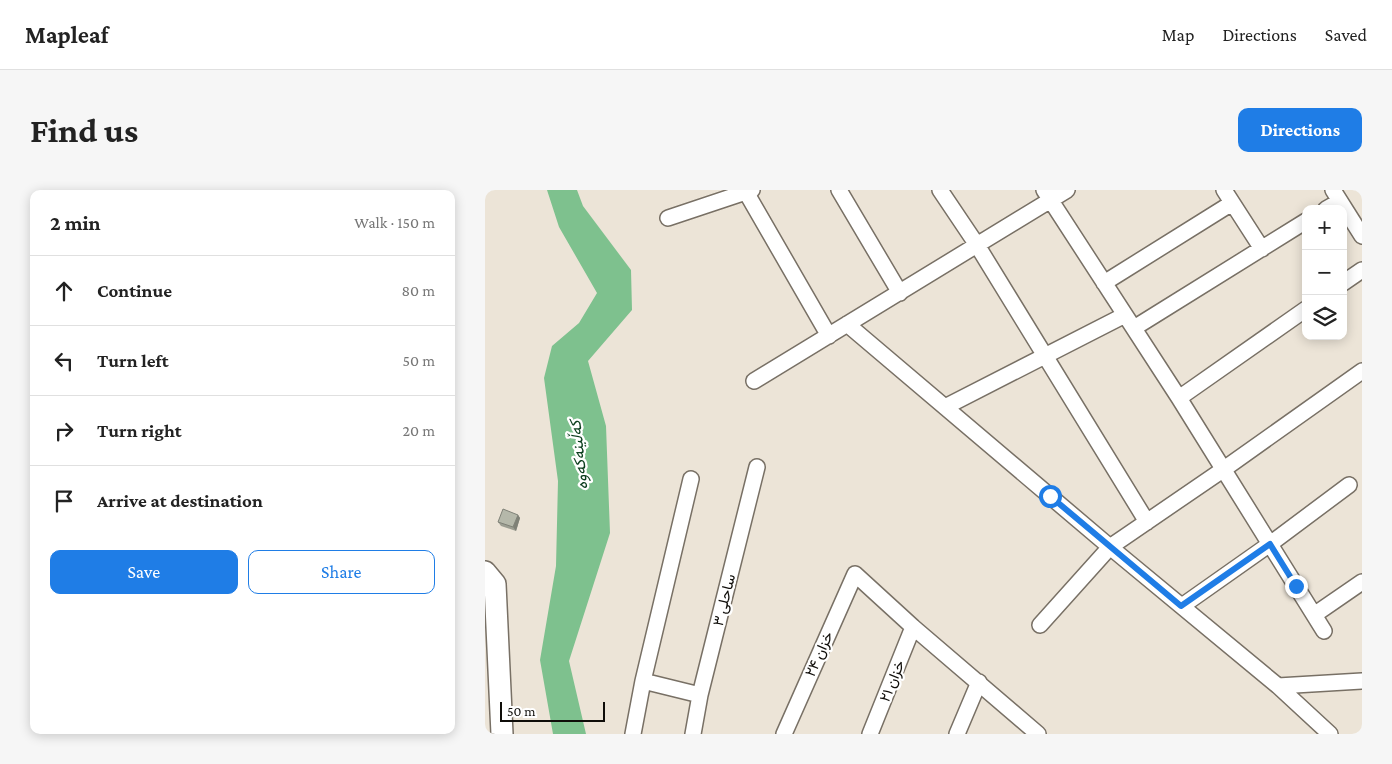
<!DOCTYPE html>
<html lang="en">
<head>
<meta charset="utf-8">
<style>
  :root { --surface:#fff; --page:#f6f6f6; --text:#222; --muted:#767676; --line:#e0e0e0; --accent:#1f7de6 }
  body { margin:0; font-family:"Crimson Pro",Vazirmatn,serif; background:var(--page); color:var(--text) }
  .controls { position:absolute; right:15px; top:15px; display:grid; overflow:hidden; border-radius:10px; box-shadow:0 2px 12px #0003 }
  .controls button { width:45px; height:45px; display:grid; place-items:center; padding:0; border:0; border-bottom:1px solid var(--line); background:var(--surface); color:var(--text); font:25px sans-serif }
  .scale { position:absolute; left:15px; bottom:12px; width:105px; box-sizing:border-box; padding-left:5px; border:2px solid #0f0d09; border-top:0; font-size:14px; line-height:18px; white-space:nowrap; color:#0f0d09; -webkit-text-stroke:4px #fff; paint-order:stroke }
  .stop { position:absolute; width:15px; height:15px; margin:-11px; border:4px solid #1f7de6; border-radius:50%; background:#fff }
  .stop.end { background:#1f7de6; border-color:#fff; box-shadow:0 1px 5px #0008 }
  .list { margin:0; padding:0; list-style:none }
  h2 { display:flex; justify-content:space-between; align-items:center; height:65px; margin:0; padding:0 20px; font-size:21px }
  h2 small { font-size:16px; font-weight:400; color:var(--muted) }
  .list li { display:grid; grid-template-columns:32px 1fr auto; gap:15px; align-items:center; box-sizing:border-box; height:70px; padding:0 20px; border-top:1px solid var(--line) }
  .list b { display:block; font-size:19px; white-space:nowrap }
  .list em { font-size:16px; font-style:normal; color:var(--muted) }
  .actions { display:flex; gap:10px; padding:15px 20px }
  .actions a { flex:1; padding:11px 0; border:1px solid var(--accent); border-radius:10px; text-align:center; font-size:18px; color:var(--accent) }
  .actions .main { background:var(--accent); color:#fff }
  .icon { flex:none; width:28px; height:28px; fill:none; stroke:currentColor; stroke-width:2; stroke-linecap:round; stroke-linejoin:round }
  .map { position:relative; flex:none; width:877px; height:544px; overflow:hidden; border-radius:10px }
  header { display:flex; align-items:center; gap:30px; box-sizing:border-box; height:70px; padding:0 25px; background:var(--surface); border-bottom:1px solid var(--line) }
  header strong { font-size:24px }
  nav { display:flex; gap:28px; margin-inline-start:auto; font-size:18px }
  .intro { display:flex; align-items:center; justify-content:space-between; box-sizing:border-box; height:120px; padding:0 30px }
  h1 { margin:0; font-size:35px }
  .button { padding:12px 22px; border-radius:10px; background:var(--accent); color:#fff; font-size:18px; font-weight:700 }
  main { display:flex; gap:30px; padding:0 30px }
  aside { flex:1; background:var(--surface); border-radius:10px; box-shadow:0 2px 12px #0003 }
  .map>svg:first-child { display:block }
  .water { fill:#7ec18e }
  .lines { fill:none; stroke-linecap:round; stroke-linejoin:round }
  .street-casing { stroke:#787065; stroke-width:18 }
  .secondary-casing { stroke:#787065; stroke-width:24 }
  .street { stroke:#fff; stroke-width:15 }
  .secondary { stroke:#fff; stroke-width:21 }
  .wall { fill:#9c9e92 }
  .shaded-wall { fill:#7f8177 }
  .building { fill:#b5b8aa; stroke:#7f8177 }
  .route { stroke:#1f7de6; stroke-width:6 }
  .labels { text-anchor:middle; stroke-width:4.5; stroke-linejoin:round; paint-order:stroke }
  .street-label { font-size:15px; fill:#0f0d09; stroke:#fff }
  .water-label { font-size:16px; font-style:italic; fill:#0a3d1c; stroke:#fff }
</style>
</head>
<body>
<header>
<strong>Mapleaf</strong>
<nav><a>Map</a><a>Directions</a><a>Saved</a></nav>
</header>
<div class="intro"><h1>Find us</h1><a class="button">Directions</a></div>
<main>
<aside>
<h2>2 min<small>Walk · 150 m</small></h2>
<ul class="list">
<li><svg class="icon" aria-label="ahead" viewBox="0 0 24 24"><path d="M12 20V5M6 11l6-6 6 6"/></svg><div><b>Continue</b></div><em>80 m</em></li>
<li><svg class="icon" aria-label="left" viewBox="0 0 24 24"><path d="M17 20v-9H6M10 6l-5 5 5 5"/></svg><div><b>Turn left</b></div><em>50 m</em></li>
<li><svg class="icon" aria-label="right" viewBox="0 0 24 24"><path d="M7 20v-9h11M14 6l5 5-5 5"/></svg><div><b>Turn right</b></div><em>20 m</em></li>
<li><svg class="icon" aria-label="arrive" viewBox="0 0 24 24"><path d="M6 21V4h12l-3 4 3 4H6"/></svg><div><b>Arrive at destination</b></div></li>
</ul>
<div class="actions"><a class="main">Save</a><a>Share</a></div>
</aside>
<div class="map">
<svg width="877" height="544" viewBox="0 0 877 544">
  <rect width="100%" height="100%" fill="#ece4d7"/>
  <!-- water -->
  <path class="water" d="M62,0H92L98,16L146,80L147,120L103,171L121,236L125,343L84,471L101,544H68L55,470L71,376L73,291L59,188L67,156L94,133L112,103L74,37Z"/>
  <g class="lines">
    <defs>
      <path id="street" d="M354,0L415,103
        M455,0L492,55L662,332
        M559,0L694,208L839,441
        M739,0L777,59
        M848,0L877,46
        M261,2L344,146
        M841,19L855,11
        M183,28L267,0
        M619,93L747,13
        M858,93L877,80
        M362,134L625,357L793,496L845,544
        M649,138L821,31
        M269,191L582,0
        M694,208L821,119
        M460,217L640,125
        M697,416L785,354L864,295
        M829,425L877,392
        M555,435L625,357L739,279L877,181
        M158,491L215,505
        M793,496L877,491
        M148,544L158,491L206,289
        M208,544L215,505L272,277
        M299,544L370,384L428,437L553,544
        M385,544L428,437
        M472,544L494,492"/>
      <path id="secondary" d="M0,382L10,394L17,544"/>
    </defs>
    <!-- street casing -->
    <use href="#street" class="street-casing"/>
    <!-- secondary casing -->
    <use href="#secondary" class="secondary-casing"/>
    <!-- street -->
    <use href="#street" class="street"/>
    <!-- secondary -->
    <use href="#secondary" class="secondary"/>
  </g>
  <!-- wall -->
  <path class="wall" d="M33,325L35,328L31,341L16,336L13,332Z"/>
  <!-- shaded-wall -->
  <path class="shaded-wall" d="M33,325L35,328L31,341L28,337Z"/>
  <!-- building -->
  <path class="building" d="M18,319L33,325L28,337L13,332Z"/>
  <g class="lines">
    <!-- route -->
    <path class="route" d="M565,306L696,416L785,354L811,396"/>
  </g>
  <g class="labels">
    <!-- street labels -->
    <g class="street-label">
      <text transform="translate(239 410) rotate(-76)" y="5">ساحلی ۳</text>
      <text transform="translate(334 464) rotate(-66)" y="5">خزان ۲۴</text>
      <text transform="translate(407 491) rotate(-68)" y="5">خزان ۲۱</text>
    </g>
    <!-- water labels -->
    <g class="water-label">
      <text transform="translate(93 265) rotate(-96)" y="6">کەڵینەکەوە</text>
    </g>
  </g>
</svg>
<div class="controls">
<button>+</button>
<button>−</button>
<button><svg class="icon" aria-label="layers" viewBox="0 0 24 24"><path d="M12 4l9 5-9 5-9-5zM3 14l9 5 9-5"/></svg></button>
</div>
<div class="scale">50 m</div>
<div class="stop" style="left:565px;top:306px"></div>
<div class="stop end" style="left:811px;top:396px"></div>
</div>
</main>
</body>
</html>
